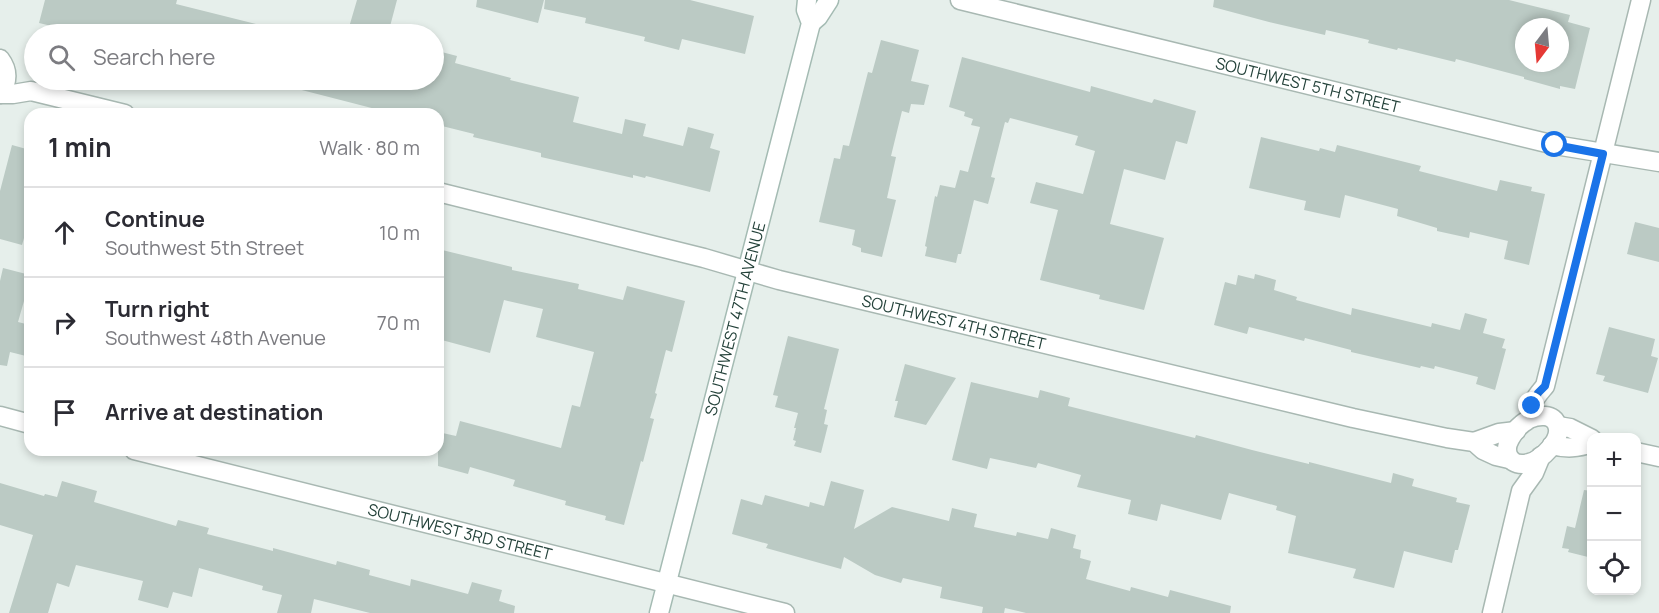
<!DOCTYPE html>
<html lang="en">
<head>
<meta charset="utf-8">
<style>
  :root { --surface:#fff; --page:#f7f7f7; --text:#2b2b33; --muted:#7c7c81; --line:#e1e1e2 }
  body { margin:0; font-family:Manrope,sans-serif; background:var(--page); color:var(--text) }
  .controls { position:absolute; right:18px; bottom:18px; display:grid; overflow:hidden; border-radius:12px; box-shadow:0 3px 9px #0003 }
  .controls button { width:54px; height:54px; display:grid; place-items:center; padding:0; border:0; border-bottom:2px solid var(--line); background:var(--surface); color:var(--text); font:30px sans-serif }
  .compass { position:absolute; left:1515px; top:18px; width:54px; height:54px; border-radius:50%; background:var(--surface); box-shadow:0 3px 9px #0003; rotate:196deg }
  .stop { position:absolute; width:18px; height:18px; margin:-14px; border:4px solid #1a73e8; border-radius:50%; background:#fff }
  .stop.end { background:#1a73e8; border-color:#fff; box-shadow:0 2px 6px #0008 }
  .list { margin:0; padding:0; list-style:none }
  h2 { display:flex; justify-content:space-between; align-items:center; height:78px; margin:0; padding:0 24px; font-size:26px }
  h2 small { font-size:20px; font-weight:400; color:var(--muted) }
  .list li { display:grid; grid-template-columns:39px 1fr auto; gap:18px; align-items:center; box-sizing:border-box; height:90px; padding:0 24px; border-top:2px solid var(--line) }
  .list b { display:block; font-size:22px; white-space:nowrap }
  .list p { margin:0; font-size:20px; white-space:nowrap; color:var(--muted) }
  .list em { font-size:20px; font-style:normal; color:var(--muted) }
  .icon { flex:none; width:33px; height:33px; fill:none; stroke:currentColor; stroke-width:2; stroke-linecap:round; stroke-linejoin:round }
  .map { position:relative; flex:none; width:1659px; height:613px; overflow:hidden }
  .search { position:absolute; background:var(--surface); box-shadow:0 3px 9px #0003; left:24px; top:24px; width:420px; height:66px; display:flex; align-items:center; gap:15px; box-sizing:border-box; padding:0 21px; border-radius:33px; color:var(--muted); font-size:22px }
  .panel { position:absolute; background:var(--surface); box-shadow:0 3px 9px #0003; left:24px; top:108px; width:420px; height:348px; border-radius:18px }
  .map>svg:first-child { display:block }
  .building { fill:#bbcac4; fill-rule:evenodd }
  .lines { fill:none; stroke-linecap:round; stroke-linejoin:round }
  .street-casing { stroke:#a8b8b2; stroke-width:21 }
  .secondary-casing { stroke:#a4bbb3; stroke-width:21 }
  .street { stroke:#fff; stroke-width:18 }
  .secondary { stroke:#fff; stroke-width:18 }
  .route { stroke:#1a73e8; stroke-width:8 }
  .labels { text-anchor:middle; stroke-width:4.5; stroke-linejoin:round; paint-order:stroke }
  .street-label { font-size:16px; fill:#24423a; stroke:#f7fbf9 }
</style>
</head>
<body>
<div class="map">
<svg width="1659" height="613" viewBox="0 0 1659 613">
  <rect width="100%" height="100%" fill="#e6efeb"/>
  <!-- building -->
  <path class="building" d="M45,0H177L176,4L268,27L267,34H58L60,28L39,23Z
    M357,0H397L388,34H347Z
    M477,0H544L538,23L476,7Z
    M545,0H690L754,16L745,54L682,39L679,50L644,41L645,37L585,23L586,18L544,9Z
    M1214,0H1509L1570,15L1568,22L1590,28L1575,89L1560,86V89L1524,79V77L1456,59L1455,62L1398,48L1397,50L1368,43L1369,40L1326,30L1325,35L1269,22L1213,7ZM1524,27H1560V63H1524Z
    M881,40L919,50L911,81L929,85L924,105L911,104L909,113L902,111L891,156L896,157L887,198L896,200L882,257L861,252V248L852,245L855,230L819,222L834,158L840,159L843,145L849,146L868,72L872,73Z
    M434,50L457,56L455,63L511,78L510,80L579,97L573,122L622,134L625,119L646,124L643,136L683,146L688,127L714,134L710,148L720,151L710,192L646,176L645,178L633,175V178L541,157V153L473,137L474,134L438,125V114H395L290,87L291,80H434Z
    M962,57L1090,92L1091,86L1152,103L1154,99L1196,111L1187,144L1176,141L1165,180L1124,169L1110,224L1164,238L1144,310L1099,299L1100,295L1040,280L1058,210L1030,203L1036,182L1083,194L1095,151L1075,145L1078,136L1010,118L1008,123L1005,122L991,177L995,178L988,204L974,200L961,254H958L956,263L925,256L927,247L925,246L935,196L937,197L940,185L955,188L960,170L968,172L980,127L971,125L973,119L964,116L965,112L949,107Z
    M1261,137L1319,151L1320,148L1335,152L1337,145L1421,166L1419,171L1497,191L1500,180L1532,187L1531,191L1545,194L1529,265L1504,259L1508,241L1470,232L1469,238L1437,231V228L1397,216L1398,209L1345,195L1340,218L1304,210L1306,201L1249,188Z
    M12,145L30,150V217L22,245L0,239V191Z
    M1635,222L1659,228V262L1627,254Z
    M438,249L512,267V270L579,284L578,289L623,300L627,286L685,301L672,352L666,350L655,393L657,394L650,418L654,419L643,462L641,461L624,525L605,520L606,516L565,505L566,501L513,486L515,480L470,467L468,474L438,466V432L456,436L460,421L561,448L572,405L580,407L594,352L536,337L543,309L504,300L490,353L438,339Z
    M3,268L30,275V280L18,322L30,325V357L10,352L7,366L0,365V281Z
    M1255,274L1276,280L1274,290L1297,297L1296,300L1351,315L1352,308L1431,327L1432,323L1460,330L1465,313L1487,319L1483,333L1505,339L1502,348L1506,349L1495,390L1476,384L1478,377L1435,366L1434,369L1421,366L1420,368L1351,352V350L1305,338L1304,341L1249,327L1247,334L1214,325L1225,282L1236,285L1238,275L1254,279Z
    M1609,327L1655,339L1651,356L1658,358L1648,393L1603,381L1605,376L1596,374Z
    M788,336L839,349L824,409L827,410L824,424L828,425L821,453L794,446L796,441L793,440L796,428H794L798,413L775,407L778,396L773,395Z
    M905,364L956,378L926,425L894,417L898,401H895Z
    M971,382L1038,398L1040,390L1070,398L1068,406L1195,438L1196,435L1252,450L1309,464V462L1391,483L1393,473L1414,479L1412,486L1457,498L1456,502L1470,505L1458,550H1455L1452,563L1404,551L1394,588L1353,578L1356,569L1288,553L1296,516L1276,510L1277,506L1229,493L1221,520L1161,504L1157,521L1128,514L1131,500L1077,487L1081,475L1038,463L1036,468L990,458L987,469L952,460Z
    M62,481L97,491L94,502L176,526L178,520L209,528L207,534L273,551V548L336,565L337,561L370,570L369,575L410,586L411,579L468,594L472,582L502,590L499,601L515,606L514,613H370L314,599L311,613H277L282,595L262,590L263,586L199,568L192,597L173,592L168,608L138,600L143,581L76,565L69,587L57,583L48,613H9L33,535L0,525V483L44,496L45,494L57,497Z
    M831,481L864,490L854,529L892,507L949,521L952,508L977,514L974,527L1016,536L1017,532L1048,539L1051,528L1076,535L1073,548L1081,550L1080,558L1091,561L1086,579L1130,591L1131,587L1168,597L1170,590L1231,606L1230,613H1026L1005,608L1004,613H982L983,607L940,598L942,587L903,578L901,583L875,575L844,557L841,569L766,548L768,544L732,534L741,499L762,505L765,495L809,507L810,502L824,506Z
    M1584,490L1592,491V558L1568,552L1569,549L1562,548L1567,526L1575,528Z"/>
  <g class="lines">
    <defs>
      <g id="street">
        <path id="s1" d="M960,0L1555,145L1659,162"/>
        <path d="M0,59C9,71 8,82 0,94"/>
        <path d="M0,94H13L31,91L125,114"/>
        <path id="s2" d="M438,192L704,258L779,280L1353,418L1447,438L1474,442L1483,450L1496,456L1509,459"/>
        <path d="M0,416L30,424"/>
        <path d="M1529,419C1538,415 1553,413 1557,425C1563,440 1541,460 1529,463C1511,468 1502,453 1510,439C1513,433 1517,428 1522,424C1523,423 1528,420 1529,419C1531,415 1531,409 1532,405C1535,397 1540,392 1545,386L1641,0"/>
        <path d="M1558,426L1570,428L1592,439"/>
        <path d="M1474,442L1499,433L1516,431"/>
        <path d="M1552,445C1567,449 1577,448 1592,443"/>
        <path id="s3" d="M134,450L785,613"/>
        <path d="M1636,452L1659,457"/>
        <path d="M1492,613L1521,491L1534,473L1541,456"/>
      </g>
      <g id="secondary">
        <path d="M811,23L818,17L829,0"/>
        <path id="s4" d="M659,613L811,23L806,10L807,0"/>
      </g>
    </defs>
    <!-- street casing -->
    <use href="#street" class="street-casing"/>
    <!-- secondary casing -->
    <use href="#secondary" class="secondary-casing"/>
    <!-- street -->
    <use href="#street" class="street"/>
    <!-- secondary -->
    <use href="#secondary" class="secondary"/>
  </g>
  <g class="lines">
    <!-- route -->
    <path class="route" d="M1532,406L1538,393L1545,386L1603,154L1555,145"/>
  </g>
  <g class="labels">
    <!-- street labels -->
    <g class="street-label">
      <text dy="6" stroke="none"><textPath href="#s1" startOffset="358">SOUTHWEST 5TH STREET</textPath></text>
      <text dy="6" stroke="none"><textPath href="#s4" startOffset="304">SOUTHWEST 47TH AVENUE</textPath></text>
      <text dy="6" stroke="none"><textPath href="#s2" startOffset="532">SOUTHWEST 4TH STREET</textPath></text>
      <text dy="6" stroke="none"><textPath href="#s3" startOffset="336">SOUTHWEST 3RD STREET</textPath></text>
    </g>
  </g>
</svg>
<div class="controls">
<button>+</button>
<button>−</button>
<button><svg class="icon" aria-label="locate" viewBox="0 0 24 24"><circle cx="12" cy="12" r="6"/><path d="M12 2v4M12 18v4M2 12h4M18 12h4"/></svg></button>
</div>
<svg class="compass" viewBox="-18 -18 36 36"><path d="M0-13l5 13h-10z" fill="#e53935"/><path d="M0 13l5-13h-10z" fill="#7c7c81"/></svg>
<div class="stop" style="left:1555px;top:145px"></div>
<div class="stop end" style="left:1532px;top:406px"></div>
<div class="search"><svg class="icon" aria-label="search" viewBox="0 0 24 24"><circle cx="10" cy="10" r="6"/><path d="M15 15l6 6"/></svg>Search here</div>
<section class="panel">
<h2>1 min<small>Walk · 80 m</small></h2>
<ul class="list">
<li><svg class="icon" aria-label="ahead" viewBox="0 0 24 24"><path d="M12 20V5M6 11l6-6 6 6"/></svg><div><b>Continue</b><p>Southwest 5th Street</p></div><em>10 m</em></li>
<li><svg class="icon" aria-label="right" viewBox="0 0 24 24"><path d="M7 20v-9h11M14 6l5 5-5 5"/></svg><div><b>Turn right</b><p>Southwest 48th Avenue</p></div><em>70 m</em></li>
<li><svg class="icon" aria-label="arrive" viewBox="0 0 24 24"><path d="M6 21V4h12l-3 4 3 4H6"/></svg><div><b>Arrive at destination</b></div></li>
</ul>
</section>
</div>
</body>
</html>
